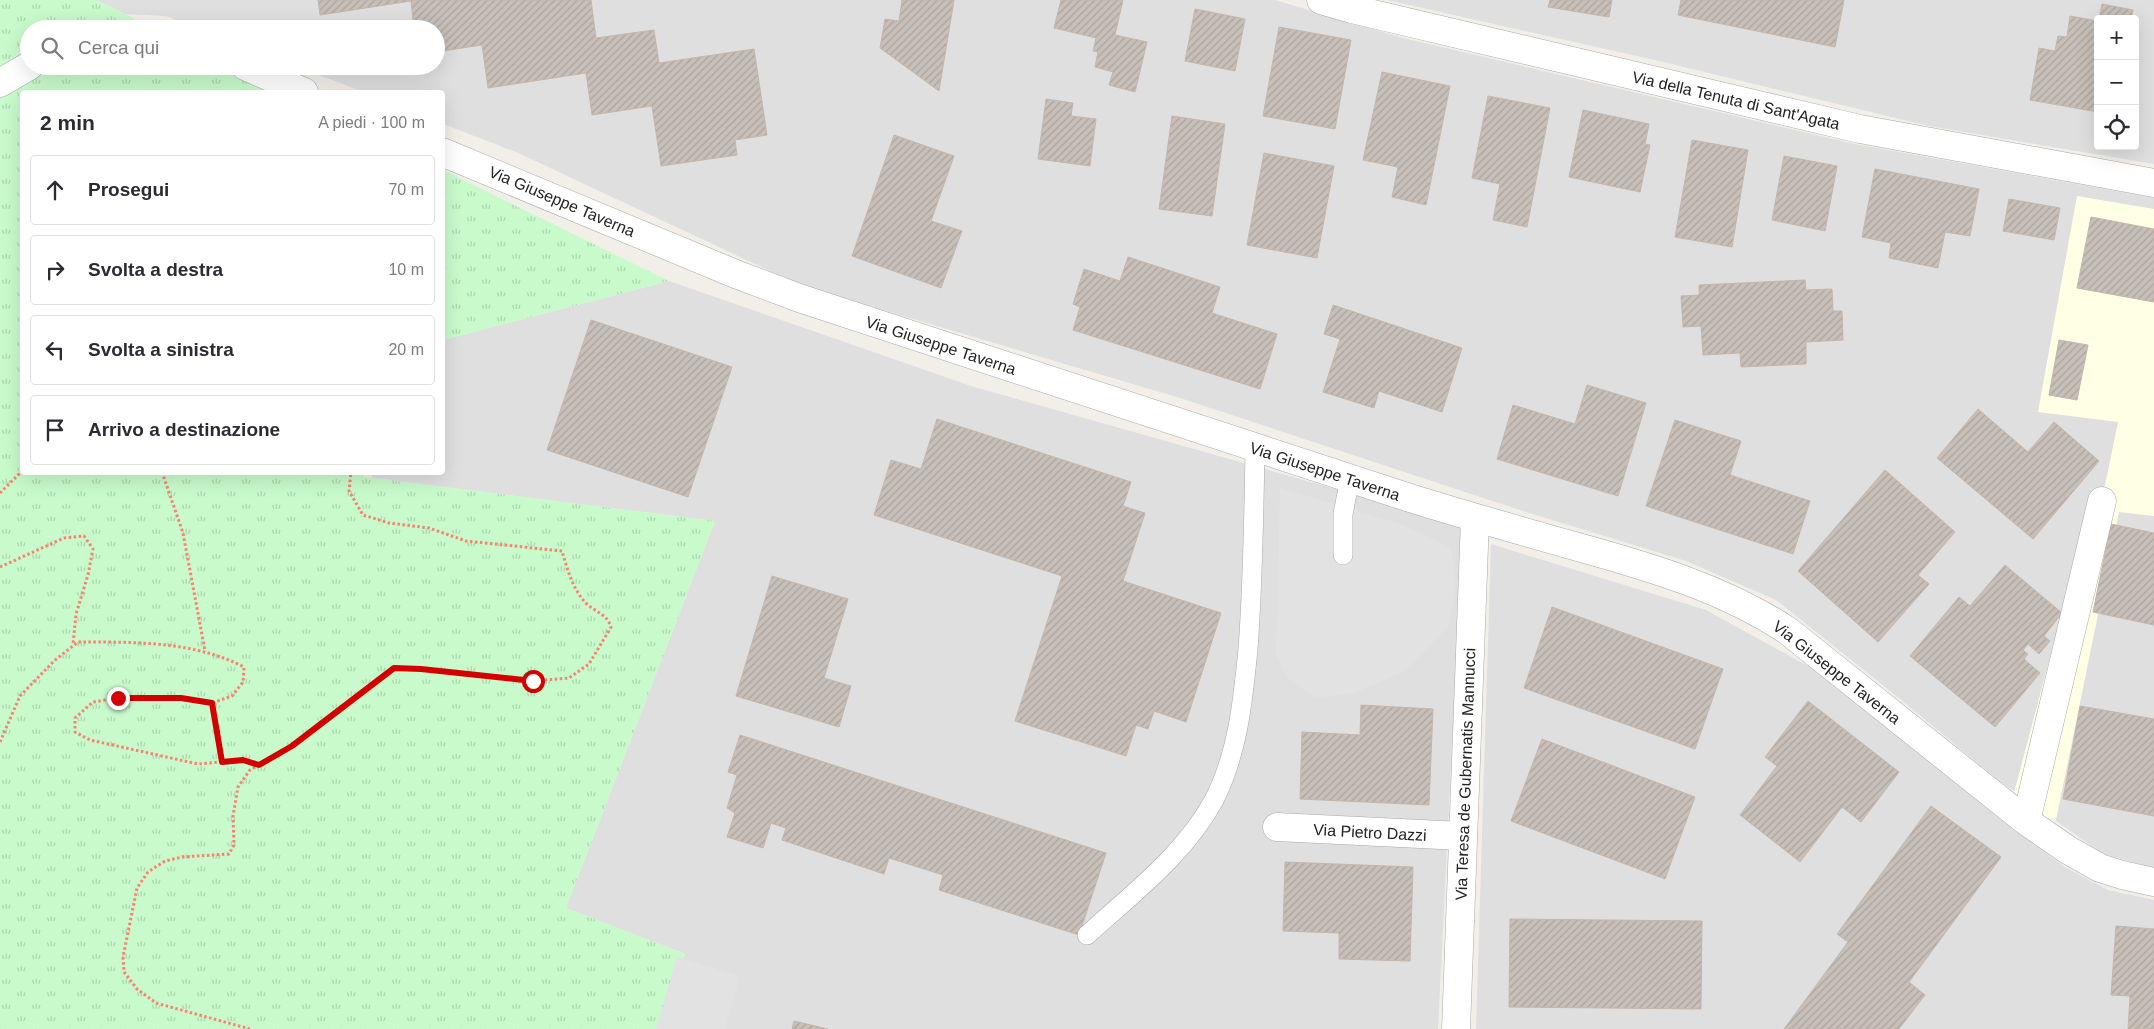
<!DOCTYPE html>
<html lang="it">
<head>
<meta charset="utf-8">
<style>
  :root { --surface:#fff; --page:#f2f2f3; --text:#2b2b33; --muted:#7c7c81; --line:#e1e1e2 }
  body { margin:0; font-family:Arial,sans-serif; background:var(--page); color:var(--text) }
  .controls { position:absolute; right:15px; top:15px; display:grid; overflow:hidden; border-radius:5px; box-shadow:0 5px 20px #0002 }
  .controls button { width:45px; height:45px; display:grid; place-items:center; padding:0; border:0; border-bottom:1px solid var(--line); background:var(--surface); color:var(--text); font:25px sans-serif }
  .stop { position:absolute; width:15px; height:15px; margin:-11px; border:4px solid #d40000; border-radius:50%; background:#fff }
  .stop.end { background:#d40000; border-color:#fff; box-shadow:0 1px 5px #0008 }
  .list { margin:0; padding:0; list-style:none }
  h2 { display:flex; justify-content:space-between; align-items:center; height:65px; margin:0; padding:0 20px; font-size:21px }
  h2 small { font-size:16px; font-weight:400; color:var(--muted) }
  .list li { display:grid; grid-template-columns:32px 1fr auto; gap:15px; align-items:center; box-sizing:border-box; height:70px; margin:0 10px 10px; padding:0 10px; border:1px solid var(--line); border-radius:5px }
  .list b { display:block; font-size:19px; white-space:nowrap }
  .list em { font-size:16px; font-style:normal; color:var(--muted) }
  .icon { flex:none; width:28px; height:28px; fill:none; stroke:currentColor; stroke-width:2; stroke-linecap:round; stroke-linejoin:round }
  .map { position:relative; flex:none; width:2154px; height:1029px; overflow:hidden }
  .search { position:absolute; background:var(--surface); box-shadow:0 5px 20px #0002; left:20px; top:20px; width:425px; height:55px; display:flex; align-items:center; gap:12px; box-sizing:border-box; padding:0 18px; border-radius:28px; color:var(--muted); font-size:19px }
  .panel { position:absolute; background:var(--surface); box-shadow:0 5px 20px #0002; left:20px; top:90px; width:425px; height:385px; border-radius:5px }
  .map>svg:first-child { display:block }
  .residential { fill:#e0dfdf; fill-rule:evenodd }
  .education { fill:#ffffe5 }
  .park { fill:url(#park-tufts) }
  .parking { fill:#e2e2e2 }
  .building { fill:url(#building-hatch); stroke:#c4b6ab }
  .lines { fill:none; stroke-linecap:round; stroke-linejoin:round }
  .lane-casing { stroke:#a9a9a9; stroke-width:20 }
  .street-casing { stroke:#a9a9a9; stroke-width:29 }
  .path { stroke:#fa8072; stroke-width:3; stroke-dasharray:2.5 2.5; stroke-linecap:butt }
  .lane { stroke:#fff; stroke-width:19 }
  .street { stroke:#fff; stroke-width:28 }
  .route { stroke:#d40000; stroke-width:6 }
  .labels { text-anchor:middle; stroke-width:5; stroke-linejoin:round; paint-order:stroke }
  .street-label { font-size:16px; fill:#222; stroke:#fff }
</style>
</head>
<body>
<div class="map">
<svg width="2154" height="1029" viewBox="0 0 2154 1029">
  <defs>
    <pattern id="park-tufts" width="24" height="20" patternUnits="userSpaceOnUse" patternTransform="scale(1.25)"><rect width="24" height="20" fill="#c8facc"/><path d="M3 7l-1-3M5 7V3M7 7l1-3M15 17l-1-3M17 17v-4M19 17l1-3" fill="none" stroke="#acd6af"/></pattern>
    <pattern id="building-hatch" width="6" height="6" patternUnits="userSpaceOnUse" patternTransform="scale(1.25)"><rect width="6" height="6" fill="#c7bfb8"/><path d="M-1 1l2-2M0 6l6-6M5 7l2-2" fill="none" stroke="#aba49e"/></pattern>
  </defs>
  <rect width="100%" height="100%" fill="#f2efe9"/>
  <!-- residential -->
  <path class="residential" d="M96,0H1275L1403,38L1855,144L2154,198V868L2103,854L1997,779L1889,690L1776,600L1686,561L1526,512L1180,398L802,286L516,152L443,124L442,92H363L296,66H436V29H200L166,16L125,14Z
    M1387,0H2154V164L1929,126L1659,61ZM2098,19H2135V146H2098Z
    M669,281L971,386L1463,525L1438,1029H660L685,954L566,908L715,521L372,478L371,473L442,472L443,340Z
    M1491,544L1706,610L1817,671L2063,866L2108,890L2154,900V1029H1476Z"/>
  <!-- education -->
  <path class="education" d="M2077,196L2154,209V516L2119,512L2056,820L2010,808L2092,499L2102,500L2118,422L2038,412Z"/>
  <!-- park -->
  <path class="park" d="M0,0H96L155,29H29V66H232L285,92H22V472L363,473L364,477L715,521L566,908L685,954L660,1029H0Z
    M442,170H443L669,281L443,340Z"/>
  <!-- parking -->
  <path class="parking" d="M1280,488L1403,525L1451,548L1456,585L1449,626L1405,671L1354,693L1315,698L1288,678L1276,654Z
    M677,957L740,976L725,1029H656Z"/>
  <!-- building -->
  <path class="building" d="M318,0H591L596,38L654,30L659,63L754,49L767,135L735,140L737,155L661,166L652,106L592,115L586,73L488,88L482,45L436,52V29H414L411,1L320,15Z
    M902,0H954L939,91L880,48L885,19L899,21Z
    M1061,0H1123L1115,35L1147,42L1135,92L1109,85L1113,72L1095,67L1098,52L1093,51L1096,38L1054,28Z
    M1550,0H1612L1609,17L1548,7Z
    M1681,0H1844L1835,47L1678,15Z
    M2102,4L2133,10L2131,19H2099Z
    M1195,9L1245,19L1235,71L1185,61Z
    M2070,16L2098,21V112L2030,100L2039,48L2055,51L2058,36L2067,37Z
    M1279,27L1351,40L1335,129L1263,116Z
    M1382,72L1450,86L1426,205L1392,197L1398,167L1363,160Z
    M1488,96L1550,108L1527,227L1493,220L1500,184L1472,178Z
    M1046,99L1073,103L1071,116L1096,119L1090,166L1038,159Z
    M1583,110L1649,124L1645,144L1650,145L1640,192L1569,177Z
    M1172,116L1225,124L1212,216L1159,209Z
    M894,135L954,156L931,221L962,231L941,288L852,256Z
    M1692,140L1748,150L1732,247L1675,237Z
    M1264,153L1334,166L1317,258L1247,245Z
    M1784,156L1837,166L1825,231L1772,220Z
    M1875,169L1979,189L1970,236L1945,232L1938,268L1889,258L1891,243L1862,237Z
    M2009,199L2060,208L2054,240L2003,231Z
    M2091,217L2154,229V302L2077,288Z
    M1128,257L1220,287L1212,313L1277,334L1260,389L1073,330L1080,307L1073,304L1084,269L1120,281Z
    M1805,280L1806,290L1832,289L1833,311H1842L1843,340L1806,342V364L1741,367L1740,353L1703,355L1701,326L1683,327L1681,296L1699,295V285Z
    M1333,305L1462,348L1442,412L1379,391L1374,408L1323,392L1340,339L1324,334Z
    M591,320L732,367L688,497L547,450Z
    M2059,340L2088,345L2077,400L2049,395Z
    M1587,385L1646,403L1618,496L1497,459L1513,405L1575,424Z
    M1978,409L2028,452L2054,422L2099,461L2033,539L1937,458Z
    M937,419L1131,482L1123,506L1145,513L1123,581L1221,613L1186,722L1154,711L1148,729L1136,725L1126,756L1015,721L1062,576L874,515L891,460L921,469Z
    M1675,420L1741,441L1730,475L1810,501L1793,554L1646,506Z
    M1885,470L1955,532L1918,575L1929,584L1878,642L1798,571Z
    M2111,524L2154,533V625L2093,612Z
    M2005,565L2062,613L2044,636L2050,641L2039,654L2028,644L2023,650L2028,654L2024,659L2040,673L1995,727L1910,656L1959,597L1970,606Z
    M772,576L848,599L824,678L851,686L839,727L736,696Z
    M1552,607L1723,669L1695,749L1524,688Z
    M1808,701L1899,772L1861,822L1842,807L1800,862L1740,815L1777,766L1765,757Z
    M1361,705L1433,709L1429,805L1300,799L1302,732L1360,735Z
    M2080,706L2154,719V816L2063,799Z
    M740,735L1106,853L1079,935L939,890L943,875L889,858L884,874L782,840L786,828L771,823L763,848L727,837L735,813L727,808L737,775L728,772Z
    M1542,739L1695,797L1665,879L1511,821Z
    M1931,806L2001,857L1909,982L1925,995L1899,1029H1784L1848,942L1837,934Z
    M1285,862L1413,867L1410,961L1339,959V933L1283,931Z
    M1510,919L1702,921L1701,1009L1509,1007Z
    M2116,926L2154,929V1029H2128L2130,996L2111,995Z
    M794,1021L828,1029H792Z"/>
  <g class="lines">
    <defs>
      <path id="lane" d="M1343,555V514L1350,478
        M1087,935C1132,894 1185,854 1214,800C1238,753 1243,700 1248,649C1253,582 1254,515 1255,448"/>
      <path id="street" d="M1321,0L1352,9L1860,129L2154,183
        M245,66L304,92
        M0,83L29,66
        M442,152L738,275L799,298L1407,497C1464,515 1521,531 1578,547C1650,567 1725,589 1788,631L2026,821L2068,850L2100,868L2122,875L2154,882
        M2026,821L2102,501
        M1277,827L1462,836
        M1456,1029L1475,519"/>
    </defs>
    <!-- lane casing -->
    <use href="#lane" class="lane-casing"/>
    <!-- street casing -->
    <use href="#street" class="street-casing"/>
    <!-- path -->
    <path class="path" d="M162,472L183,533L205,651
      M0,493L22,471
      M0,567L64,538L84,536L93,549L88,575L76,614L73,645
      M212,703L222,762
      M0,742L20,696L54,661L78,642C134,642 194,641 244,667L243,682L232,696L212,703L181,698H118L93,702L75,718V732L90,740L198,764L243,760L259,765
      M250,1029L156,1003L137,989L124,972L123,957L137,888L148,872L165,861L182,857L229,854L234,845L233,816L238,787L250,770L292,746L394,668L421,669L533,681L569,678L589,664L611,627C606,612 593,612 584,601C572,587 567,568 562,551L466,541L429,528L389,523L363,515L349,491L351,472"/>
    <!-- lane -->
    <use href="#lane" class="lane"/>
    <!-- street -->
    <use href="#street" class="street"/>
  </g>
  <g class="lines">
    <!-- route -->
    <path class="route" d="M118,698H181L212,703L222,762L243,760L259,765L292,746L394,668L421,669L533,681"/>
  </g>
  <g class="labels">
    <!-- street labels -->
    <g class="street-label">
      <text transform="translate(1736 100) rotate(13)" y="6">Via della Tenuta di Sant'Agata</text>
      <text transform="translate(562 201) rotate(23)" y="6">Via Giuseppe Taverna</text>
      <text transform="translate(941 345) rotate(18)" y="6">Via Giuseppe Taverna</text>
      <text transform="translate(1325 471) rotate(18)" y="6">Via Giuseppe Taverna</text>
      <text transform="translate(1837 672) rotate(38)" y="6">Via Giuseppe Taverna</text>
      <text transform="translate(1465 774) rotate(-88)" y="6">Via Teresa de Gubernatis Mannucci</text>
      <text transform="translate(1370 832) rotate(3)" y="6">Via Pietro Dazzi</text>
    </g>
  </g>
</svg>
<div class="controls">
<button>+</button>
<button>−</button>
<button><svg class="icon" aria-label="locate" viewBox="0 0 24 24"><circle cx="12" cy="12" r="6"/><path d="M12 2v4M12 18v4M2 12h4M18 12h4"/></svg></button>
</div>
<div class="stop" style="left:533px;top:681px"></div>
<div class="stop end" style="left:118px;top:698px"></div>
<div class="search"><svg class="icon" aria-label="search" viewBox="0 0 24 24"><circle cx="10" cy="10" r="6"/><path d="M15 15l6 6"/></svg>Cerca qui</div>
<section class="panel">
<h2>2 min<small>A piedi · 100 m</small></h2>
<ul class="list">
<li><svg class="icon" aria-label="ahead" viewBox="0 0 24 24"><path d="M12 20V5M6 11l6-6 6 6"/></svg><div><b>Prosegui</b></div><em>70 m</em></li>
<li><svg class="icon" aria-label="right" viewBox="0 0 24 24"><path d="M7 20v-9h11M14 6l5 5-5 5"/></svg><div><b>Svolta a destra</b></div><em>10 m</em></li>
<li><svg class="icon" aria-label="left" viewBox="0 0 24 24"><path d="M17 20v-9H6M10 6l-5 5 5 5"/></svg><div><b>Svolta a sinistra</b></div><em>20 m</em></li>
<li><svg class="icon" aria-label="arrive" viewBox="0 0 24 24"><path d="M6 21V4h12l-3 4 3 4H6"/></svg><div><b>Arrivo a destinazione</b></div></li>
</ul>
</section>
</div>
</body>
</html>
